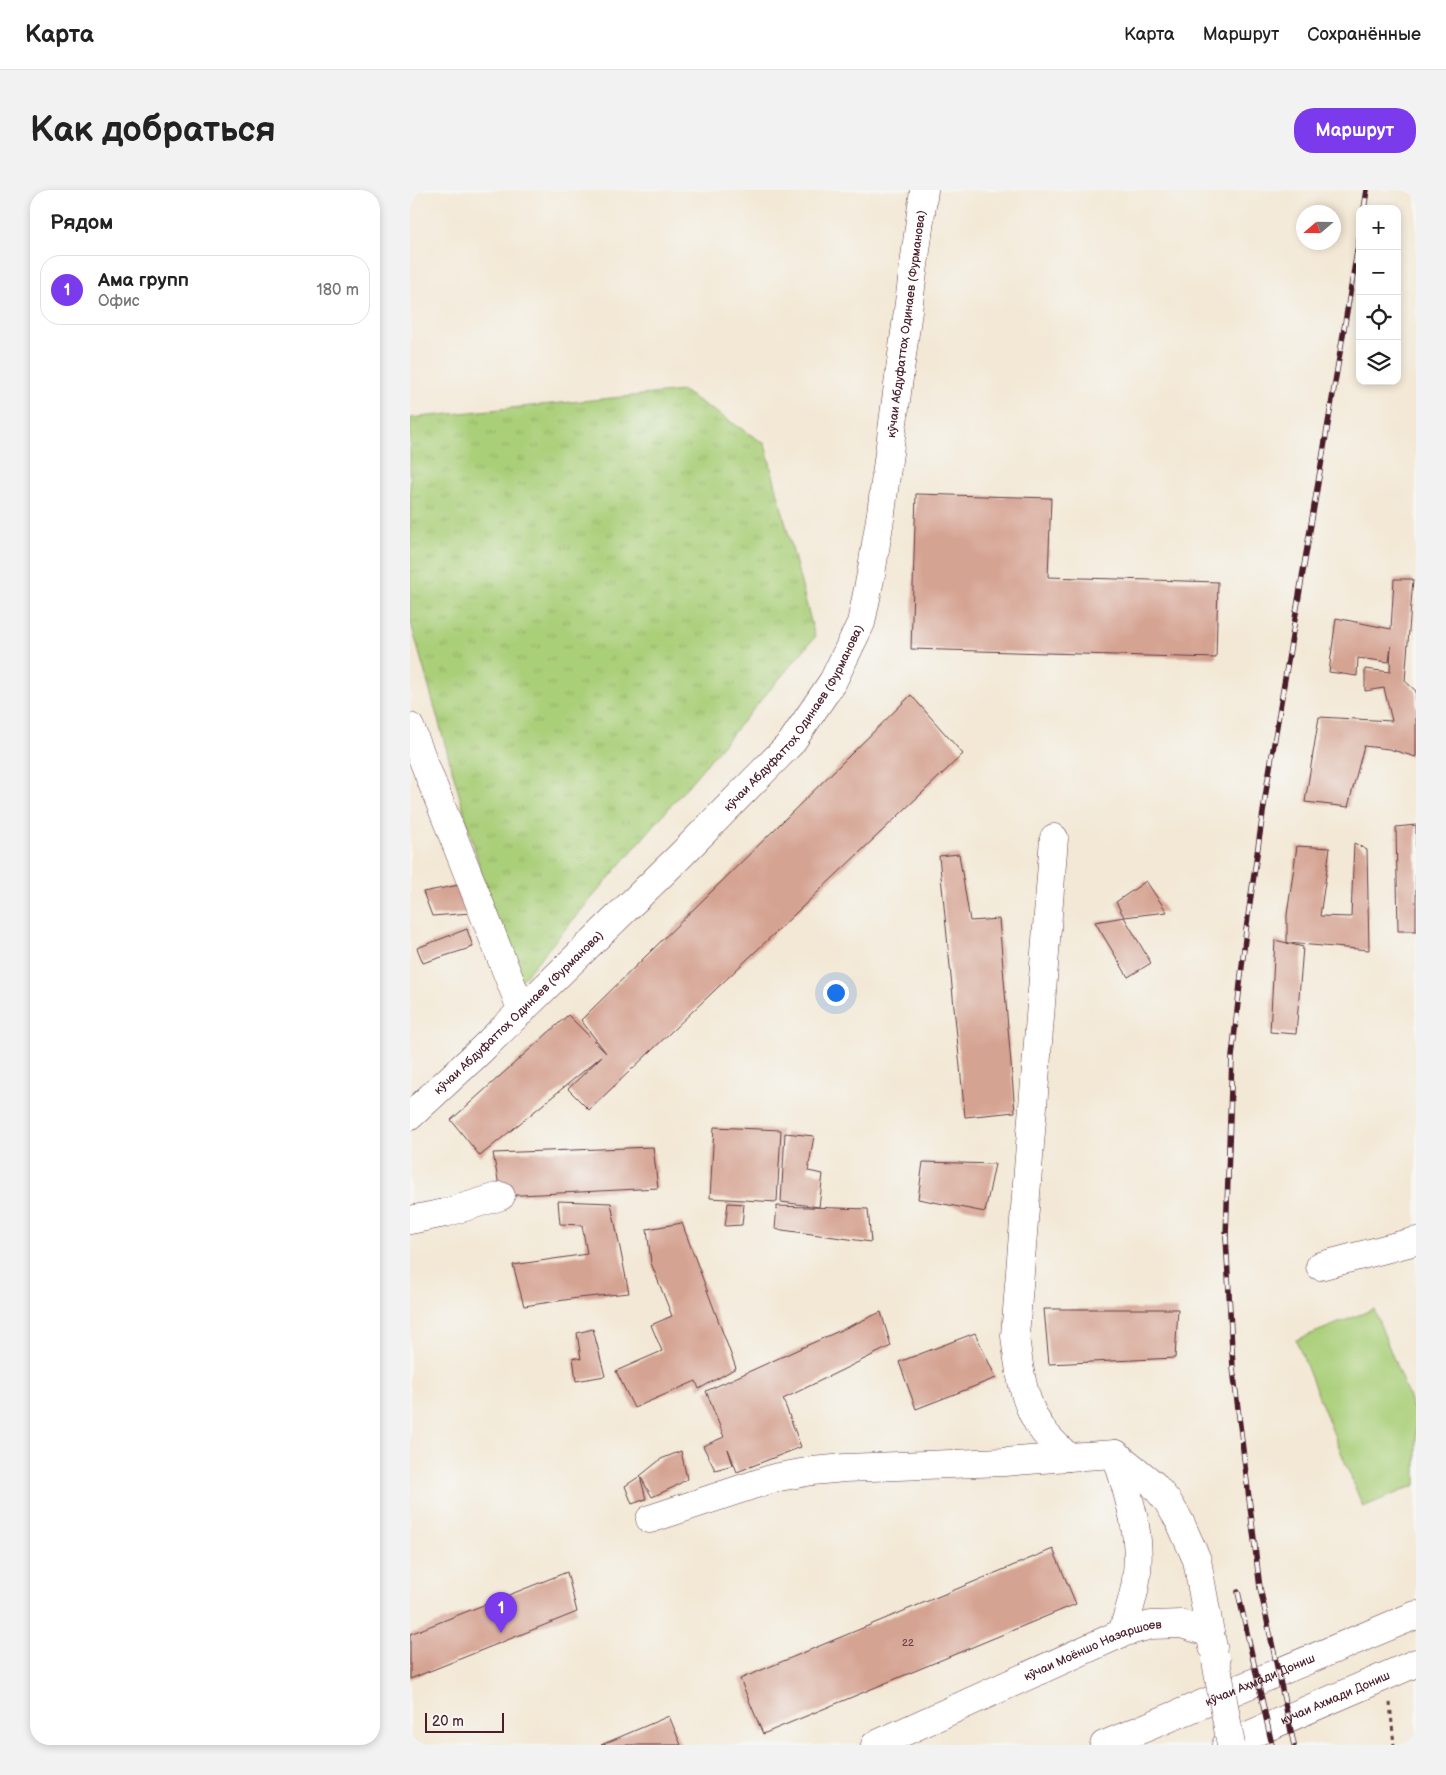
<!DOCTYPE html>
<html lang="ru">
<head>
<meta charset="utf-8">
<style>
  :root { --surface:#fff; --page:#f2f2f2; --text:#222; --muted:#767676; --line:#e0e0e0; --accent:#7c3aed }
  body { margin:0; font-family:"Balsamiq Sans",sans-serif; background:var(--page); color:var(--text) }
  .controls { position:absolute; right:15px; top:15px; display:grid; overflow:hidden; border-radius:10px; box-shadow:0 2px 8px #0003 }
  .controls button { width:45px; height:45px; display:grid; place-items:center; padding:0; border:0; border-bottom:1px solid var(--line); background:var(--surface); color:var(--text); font:25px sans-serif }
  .compass { position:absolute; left:886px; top:15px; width:45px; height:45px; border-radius:50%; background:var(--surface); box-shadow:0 2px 8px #0003; rotate:250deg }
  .scale { position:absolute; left:15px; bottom:12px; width:79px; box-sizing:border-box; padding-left:5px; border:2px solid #4a1f2b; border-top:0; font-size:14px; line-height:18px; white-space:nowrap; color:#4a1f2b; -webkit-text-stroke:4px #f6f6f2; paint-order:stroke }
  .you { position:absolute; left:425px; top:802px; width:18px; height:18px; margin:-12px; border:4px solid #fff; border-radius:50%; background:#1a73e8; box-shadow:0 0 0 8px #1a73e833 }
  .badge { display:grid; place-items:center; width:32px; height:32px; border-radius:50%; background:var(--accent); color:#fff; font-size:16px; font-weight:700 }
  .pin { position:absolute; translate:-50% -41px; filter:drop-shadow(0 1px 2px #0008) }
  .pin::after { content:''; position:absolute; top:26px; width:18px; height:15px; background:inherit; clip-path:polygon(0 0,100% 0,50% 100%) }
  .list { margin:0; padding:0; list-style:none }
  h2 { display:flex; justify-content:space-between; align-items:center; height:65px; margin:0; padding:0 20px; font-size:21px }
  h2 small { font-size:16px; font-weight:400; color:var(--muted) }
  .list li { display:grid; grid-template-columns:32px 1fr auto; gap:15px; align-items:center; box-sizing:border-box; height:70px; margin:0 10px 10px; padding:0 10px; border:1px solid var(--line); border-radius:20px }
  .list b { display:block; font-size:19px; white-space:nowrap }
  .list p { margin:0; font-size:16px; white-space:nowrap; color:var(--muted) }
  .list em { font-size:16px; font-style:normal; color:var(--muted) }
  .icon { flex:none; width:28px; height:28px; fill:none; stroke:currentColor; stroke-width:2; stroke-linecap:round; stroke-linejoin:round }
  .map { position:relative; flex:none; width:1006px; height:1555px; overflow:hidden; border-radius:20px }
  header { display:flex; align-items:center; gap:30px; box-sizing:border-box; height:70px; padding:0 25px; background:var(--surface); border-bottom:1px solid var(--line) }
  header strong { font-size:24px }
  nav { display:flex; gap:28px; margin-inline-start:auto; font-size:18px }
  .intro { display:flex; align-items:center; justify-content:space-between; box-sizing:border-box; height:120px; padding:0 30px }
  h1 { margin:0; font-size:35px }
  .button { padding:12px 22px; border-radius:20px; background:var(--accent); color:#fff; font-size:18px; font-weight:700 }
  main { display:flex; gap:30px; padding:0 30px }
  aside { flex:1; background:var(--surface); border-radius:20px; box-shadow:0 2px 8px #0003 }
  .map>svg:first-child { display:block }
  .grass { fill:url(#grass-tufts); stroke:#7a7752 }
  .pitch { fill:#aacf79; stroke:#7a7752 }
  .building { fill:#d5a392 }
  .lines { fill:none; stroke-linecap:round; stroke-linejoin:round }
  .minor-casing { stroke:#633d44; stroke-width:29 }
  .path { stroke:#633d44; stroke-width:3; stroke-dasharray:4 4; stroke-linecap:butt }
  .minor { stroke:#fff; stroke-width:28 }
  .rail-casing { stroke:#4a1f2b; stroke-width:5.5 }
  .rail { stroke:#f6f6f2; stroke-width:4; stroke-dasharray:11; stroke-linecap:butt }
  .minor-bridge-casing { stroke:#633d44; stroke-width:29; stroke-linecap:butt }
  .minor-bridge { stroke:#fff; stroke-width:28 }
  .labels { text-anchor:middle; stroke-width:4; stroke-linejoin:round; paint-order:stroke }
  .number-label { font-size:10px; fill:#6d4045 }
  .street-label { font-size:12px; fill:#4a1f2b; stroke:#f6f6f2 }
</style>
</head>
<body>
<header>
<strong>Карта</strong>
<nav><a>Карта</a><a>Маршрут</a><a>Сохранённые</a></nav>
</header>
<div class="intro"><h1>Как добраться</h1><a class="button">Маршрут</a></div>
<main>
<aside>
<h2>Рядом<small></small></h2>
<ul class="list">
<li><span class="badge">1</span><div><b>Ама групп</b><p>Офис</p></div><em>180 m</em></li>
</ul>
</aside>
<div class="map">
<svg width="1006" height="1555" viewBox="0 0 1006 1555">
  <defs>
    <pattern id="grass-tufts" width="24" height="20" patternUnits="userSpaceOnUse" patternTransform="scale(1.25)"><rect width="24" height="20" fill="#aacf79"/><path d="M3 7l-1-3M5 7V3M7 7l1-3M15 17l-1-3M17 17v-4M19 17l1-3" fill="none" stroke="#94b169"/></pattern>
  </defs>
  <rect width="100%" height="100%" fill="#f6f6f2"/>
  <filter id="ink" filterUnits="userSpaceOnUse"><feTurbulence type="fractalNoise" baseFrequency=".02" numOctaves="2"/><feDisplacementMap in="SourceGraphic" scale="10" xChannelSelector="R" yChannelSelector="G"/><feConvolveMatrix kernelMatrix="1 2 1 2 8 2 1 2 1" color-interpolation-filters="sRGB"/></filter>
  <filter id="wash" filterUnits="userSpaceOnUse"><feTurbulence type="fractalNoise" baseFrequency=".0096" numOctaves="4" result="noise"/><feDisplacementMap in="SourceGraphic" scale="20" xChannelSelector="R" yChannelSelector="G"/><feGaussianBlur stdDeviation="1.12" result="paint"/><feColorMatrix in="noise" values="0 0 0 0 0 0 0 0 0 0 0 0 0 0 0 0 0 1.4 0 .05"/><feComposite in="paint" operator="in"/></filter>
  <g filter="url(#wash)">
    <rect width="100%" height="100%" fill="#f3e8d5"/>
    <!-- grass -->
    <path class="grass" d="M273,201L355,254L405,447L104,799L0,430V228Z"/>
    <!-- pitch -->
    <path class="pitch" d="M964,1119L1006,1226V1295L953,1317L886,1150Z"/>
    <g id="blocks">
      <!-- building -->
      <path class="building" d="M506,304L641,308L638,387L808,392L806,468L501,459Z
        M984,389H1003L995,491L1006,501V567L979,559L954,556L938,617L895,612L909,527L982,531L974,498L955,501V479L980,482L981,456L979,472L948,468L947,486L919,482L926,428L981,439Z
        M501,505L553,564L179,920L158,899L192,866L70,966L41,930L158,825L196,863L171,830Z
        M1006,635V741H988L986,637Z
        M944,653L957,660L959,760L877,753V725L887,656L920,658L910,726L941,727Z
        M549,664L560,731L589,729L605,922L555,927L529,666Z
        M736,691L757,722L714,727L706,712Z
        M49,695L61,723L22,726L13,702Z
        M714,727L741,773L718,787L685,732Z
        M57,739L63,757L13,773L7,758Z
        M865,750L893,757L886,844L860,842Z
        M304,937L371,940L367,1012L300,1008Z
        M375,943L404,946L398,981L413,984L409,1017L371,1012Z
        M243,957L248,998L91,1006L83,963Z
        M513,972L585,974L575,1022L508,1009Z
        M148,1011L201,1013L219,1103L168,1108L114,1116L103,1075L177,1064L172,1035L150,1034Z
        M318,1013L334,1014L332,1035L315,1036Z
        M367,1016L458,1019L461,1052L365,1039Z
        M272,1033L326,1178L289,1199L286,1191L224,1218L206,1181L252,1161L241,1135L262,1126L241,1073L237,1039Z
        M634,1119H768L765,1168L639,1174Z
        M471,1122L481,1156L373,1209L391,1257L327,1282L318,1259L323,1275L305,1280L293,1256L314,1247L296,1201Z
        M183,1139L195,1186L166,1191L163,1167L171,1169L167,1143Z
        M565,1143L586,1188L506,1219L489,1172Z
        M271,1261L277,1289L264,1297L242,1307L230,1286L251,1269Z
        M230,1286L236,1309L222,1314L215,1296Z
        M643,1359L666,1414L353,1544L330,1489Z
        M157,1382L167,1422L0,1489V1444Z
        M259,1526L271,1555H191Z"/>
    </g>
  </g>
  <g filter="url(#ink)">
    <use href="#blocks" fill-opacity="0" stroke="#633d44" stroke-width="1"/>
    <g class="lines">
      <defs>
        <g id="minor">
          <path d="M0,537L112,821"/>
          <path d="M644,648L605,1146C609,1178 613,1216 634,1242C641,1251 650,1259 658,1267L706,1264L743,1294L758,1312L770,1332L787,1370L800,1443"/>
          <path id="s1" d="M0,926L69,862L270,666L381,553L423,491L451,433L461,384L471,323L514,0"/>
          <path d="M0,1030L35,1023L91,1006"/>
          <path d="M910,1076L1006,1051"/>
          <path d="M706,1264C718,1305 733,1346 726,1390C724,1408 717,1426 712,1443"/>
          <path d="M240,1329L364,1288L402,1281L435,1278L594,1272L658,1267"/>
          <path id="s2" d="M465,1555L712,1443L741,1435L771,1434L800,1443L803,1457"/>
          <path id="s3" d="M694,1555L1006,1425"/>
          <path id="s4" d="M816,1555L1006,1473"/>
        </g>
      </defs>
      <!-- minor casing -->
      <use href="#minor" class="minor-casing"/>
      <!-- path -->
      <path class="path" d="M980,1513L984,1555"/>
      <!-- minor -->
      <use href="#minor" class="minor"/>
      <defs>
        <path id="rail" d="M954,19L957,0
          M828,1402L862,1555
          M884,1555L850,1398L823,1178L816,1047L822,867L836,740L857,595L950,44"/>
      </defs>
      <!-- rail casing -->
      <use href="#rail" class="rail-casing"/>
      <!-- rail -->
      <use href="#rail" class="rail"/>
      <defs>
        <path id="minor-bridge" d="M806,1471L821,1555"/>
      </defs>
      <!-- minor-bridge casing -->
      <use href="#minor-bridge" class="minor-bridge-casing"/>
      <!-- minor-bridge -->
      <use href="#minor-bridge" class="minor-bridge"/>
    </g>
  </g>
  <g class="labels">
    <!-- number labels -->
    <g class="number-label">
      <text x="498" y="1456">22</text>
    </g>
    <!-- street labels -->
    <g class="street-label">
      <text dy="4" stroke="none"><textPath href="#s1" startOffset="975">кӯчаи Абдуфаттоҳ Одинаев (Фурманова)</textPath></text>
      <text dy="4" stroke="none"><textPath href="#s1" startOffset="555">кӯчаи Абдуфаттоҳ Одинаев (Фурманова)</textPath></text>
      <text dy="4" stroke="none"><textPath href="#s1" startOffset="150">кӯчаи Абдуфаттоҳ Одинаев (Фурманова)</textPath></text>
      <text dy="4" stroke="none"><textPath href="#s2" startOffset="238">кӯчаи Моёншо Назаршоев</textPath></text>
      <text dy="4" stroke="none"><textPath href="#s3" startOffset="169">кӯчаи Аҳмади Дониш</textPath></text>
      <text dy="4" stroke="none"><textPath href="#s4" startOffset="119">кучаи Ахмади Дониш</textPath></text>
    </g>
  </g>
</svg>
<div class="controls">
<button>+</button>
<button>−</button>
<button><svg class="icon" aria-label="locate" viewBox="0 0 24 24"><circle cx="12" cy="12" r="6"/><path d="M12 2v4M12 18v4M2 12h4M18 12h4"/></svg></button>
<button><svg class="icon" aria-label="layers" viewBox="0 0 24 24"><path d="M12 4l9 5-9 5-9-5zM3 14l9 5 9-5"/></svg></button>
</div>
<svg class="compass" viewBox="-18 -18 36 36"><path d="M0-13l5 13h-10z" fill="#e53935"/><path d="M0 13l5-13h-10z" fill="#767676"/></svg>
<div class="scale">20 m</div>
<div class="you"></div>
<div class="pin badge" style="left:91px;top:1443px">1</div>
</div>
</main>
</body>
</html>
